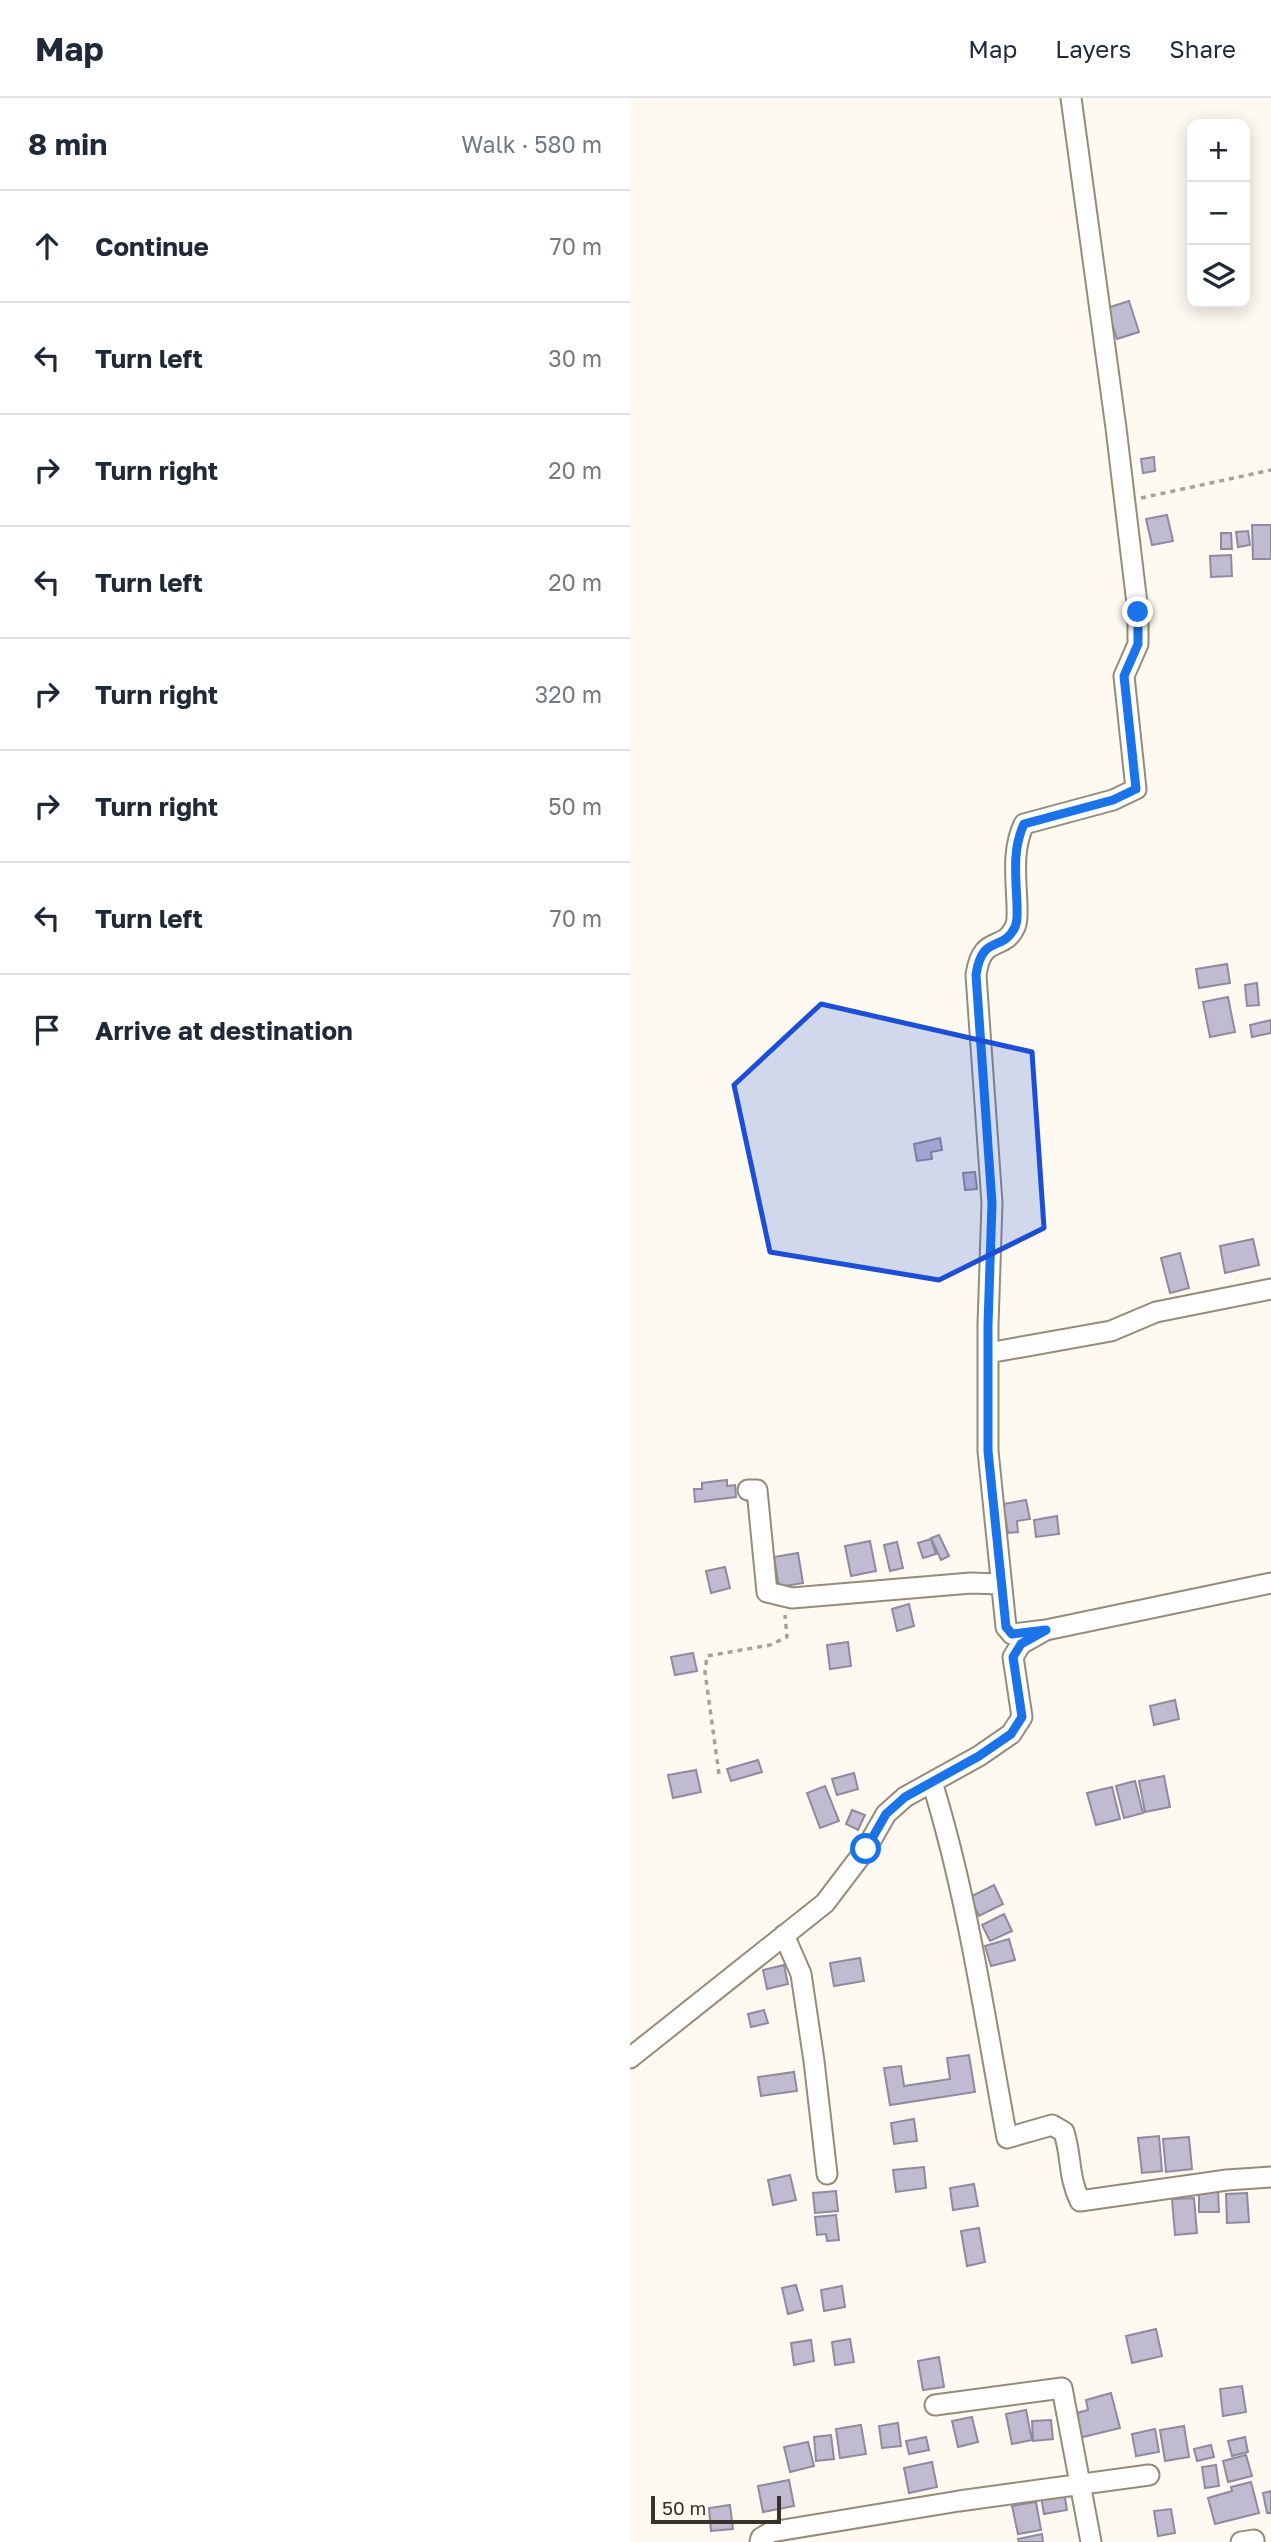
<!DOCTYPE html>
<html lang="en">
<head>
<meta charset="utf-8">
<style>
  :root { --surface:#fff; --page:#f2f2f3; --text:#1f2937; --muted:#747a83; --line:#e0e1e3 }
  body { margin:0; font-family:"Golos Text",sans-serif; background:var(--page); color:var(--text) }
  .controls { position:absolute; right:21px; top:21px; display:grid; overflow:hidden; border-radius:14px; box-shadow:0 4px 18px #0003 }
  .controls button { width:63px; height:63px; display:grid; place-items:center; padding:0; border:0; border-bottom:2px solid var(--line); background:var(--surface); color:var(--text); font:35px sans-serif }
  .scale { position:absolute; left:21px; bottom:18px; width:130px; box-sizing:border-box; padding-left:7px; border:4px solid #36332a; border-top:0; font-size:19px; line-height:24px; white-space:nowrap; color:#36332a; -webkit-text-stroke:5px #fefaf2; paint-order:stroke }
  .stop { position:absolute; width:21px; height:21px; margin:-16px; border:5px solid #1a73e8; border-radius:50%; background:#fff }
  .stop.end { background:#1a73e8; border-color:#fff; box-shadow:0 2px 7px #0008 }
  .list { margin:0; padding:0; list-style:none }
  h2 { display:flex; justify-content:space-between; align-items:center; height:91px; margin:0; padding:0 28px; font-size:30px }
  h2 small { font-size:23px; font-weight:400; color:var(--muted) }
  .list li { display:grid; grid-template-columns:46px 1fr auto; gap:21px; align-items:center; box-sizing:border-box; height:112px; padding:0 28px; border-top:2px solid var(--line) }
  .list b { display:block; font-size:26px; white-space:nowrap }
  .list em { font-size:23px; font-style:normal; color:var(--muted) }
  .icon { flex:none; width:38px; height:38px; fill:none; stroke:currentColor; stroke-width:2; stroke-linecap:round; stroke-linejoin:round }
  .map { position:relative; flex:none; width:641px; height:2444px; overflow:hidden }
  header { display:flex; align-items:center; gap:42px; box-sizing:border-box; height:98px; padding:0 35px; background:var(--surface); border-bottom:2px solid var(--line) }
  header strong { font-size:33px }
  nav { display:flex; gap:38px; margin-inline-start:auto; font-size:24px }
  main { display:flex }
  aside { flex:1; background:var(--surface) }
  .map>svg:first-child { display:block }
  .building { fill:#c1bbd1; stroke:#908a9e; stroke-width:2 }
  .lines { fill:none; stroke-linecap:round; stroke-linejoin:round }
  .minor-casing { stroke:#958c78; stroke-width:23 }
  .path { stroke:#a5a299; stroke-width:3.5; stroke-dasharray:5 5; stroke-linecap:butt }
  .minor { stroke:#fff; stroke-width:19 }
  .route { stroke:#1a73e8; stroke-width:9 }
  .marked { fill:#1d4ed8; fill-opacity:0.2; stroke:#1d4ed8; stroke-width:5; stroke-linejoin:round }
</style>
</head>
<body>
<header>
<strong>Map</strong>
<nav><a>Map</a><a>Layers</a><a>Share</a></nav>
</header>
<main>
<aside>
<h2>8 min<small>Walk · 580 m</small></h2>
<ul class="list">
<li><svg class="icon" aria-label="ahead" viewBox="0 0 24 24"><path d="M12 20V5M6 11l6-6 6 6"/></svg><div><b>Continue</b></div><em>70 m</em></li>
<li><svg class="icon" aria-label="left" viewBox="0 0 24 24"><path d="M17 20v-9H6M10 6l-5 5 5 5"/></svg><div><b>Turn left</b></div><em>30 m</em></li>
<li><svg class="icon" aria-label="right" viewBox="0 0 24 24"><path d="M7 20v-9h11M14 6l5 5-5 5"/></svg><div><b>Turn right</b></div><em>20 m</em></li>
<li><svg class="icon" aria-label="left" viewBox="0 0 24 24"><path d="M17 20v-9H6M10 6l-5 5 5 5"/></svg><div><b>Turn left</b></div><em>20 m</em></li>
<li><svg class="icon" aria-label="right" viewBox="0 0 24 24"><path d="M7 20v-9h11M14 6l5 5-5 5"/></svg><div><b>Turn right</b></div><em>320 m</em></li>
<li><svg class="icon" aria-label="right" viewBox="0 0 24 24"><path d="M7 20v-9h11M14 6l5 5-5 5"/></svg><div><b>Turn right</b></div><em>50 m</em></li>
<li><svg class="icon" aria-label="left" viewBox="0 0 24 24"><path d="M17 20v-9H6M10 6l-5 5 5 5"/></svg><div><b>Turn left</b></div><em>70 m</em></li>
<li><svg class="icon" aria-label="arrive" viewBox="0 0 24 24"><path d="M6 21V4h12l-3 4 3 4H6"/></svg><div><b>Arrive at destination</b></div></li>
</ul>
</aside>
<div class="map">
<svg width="641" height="2444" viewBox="0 0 641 2444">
  <rect width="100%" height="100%" fill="#fefaf2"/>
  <!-- building -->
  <path class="building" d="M499,203L509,234L487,241L477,210Z
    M524,359L525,373L513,375L511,361Z
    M537,417L543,443L522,447L516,421Z
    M622,427H641V461H623Z
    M618,433L620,447L608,449L606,434Z
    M591,435H601L602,451H591Z
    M601,457L602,478L581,479L580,458Z
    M597,866L600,885L569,890L566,871Z
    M627,885L629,907L617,908L615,887Z
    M598,899L605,934L580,939L573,904Z
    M641,922V935L622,939L620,927Z
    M310,1040L312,1052L301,1054L302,1061L287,1063L284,1046Z
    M345,1074L347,1091L335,1092L333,1075Z
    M623,1141L629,1167L595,1175L590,1148Z
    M550,1155L559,1190L540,1195L531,1160Z
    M97,1382V1388L105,1387L106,1399L65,1404L64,1391H72V1385Z
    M396,1402L400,1421L387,1423L388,1434L378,1435L373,1406Z
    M427,1418L429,1436L406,1439L404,1422Z
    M309,1437L319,1458L311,1462L301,1440Z
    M301,1441L306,1456L293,1460L288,1445Z
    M240,1443L246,1473L221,1478L215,1448Z
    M267,1444L273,1470L260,1473L254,1447Z
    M168,1455L173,1485L149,1489L144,1459Z
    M95,1469L100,1490L81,1495L76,1473Z
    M279,1506L284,1528L267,1533L262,1511Z
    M218,1544L221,1568L200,1571L197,1547Z
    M63,1555L67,1573L45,1577L41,1559Z
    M545,1602L549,1621L524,1627L520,1608Z
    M128,1662L132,1674L101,1683L97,1671Z
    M66,1672L71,1694L43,1700L38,1677Z
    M224,1675L228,1691L207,1697L202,1681Z
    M534,1678L540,1709L515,1714L509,1683Z
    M505,1683L513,1715L494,1720L486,1688Z
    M195,1688L209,1723L190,1730L177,1695Z
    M482,1689L490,1721L466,1727L457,1695Z
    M222,1712L235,1717L228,1732L216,1726Z
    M364,1787L373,1806L349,1818L340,1799Z
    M374,1816L382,1833L360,1843L352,1827Z
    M379,1841L385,1862L361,1868L355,1848Z
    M230,1860L234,1883L204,1888L200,1865Z
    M154,1867L158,1886L137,1891L133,1872Z
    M134,1912L138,1925L121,1929L118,1916Z
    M339,1957L345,1994L260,2007L254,1970L271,1968L274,1988L320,1981L317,1960Z
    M164,1974L167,1993L131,1998L128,1979Z
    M284,2021L287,2043L264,2046L261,2025Z
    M529,2038L532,2073L512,2075L508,2040Z
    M559,2039L562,2071L536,2074L533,2041Z
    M294,2069L296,2090L266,2094L263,2072Z
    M160,2077L166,2102L143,2107L138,2082Z
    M344,2086L348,2108L323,2112L320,2090Z
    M206,2093L208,2113L185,2115L183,2095Z
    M588,2093L589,2114H569V2094Z
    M617,2095L619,2124L597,2125L596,2096Z
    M564,2100L567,2135L545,2137L542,2101Z
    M206,2117L209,2142L197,2143L196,2136L187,2137L185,2119Z
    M349,2130L355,2164L337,2168L331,2133Z
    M166,2187L173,2212L158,2216L152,2190Z
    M212,2188L215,2209L194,2213L191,2192Z
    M526,2231L532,2258L502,2265L496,2238Z
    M220,2241L224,2264L205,2267L202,2244Z
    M181,2242L184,2263L164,2267L161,2245Z
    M309,2259L314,2289L293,2292L288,2263Z
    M612,2288L616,2314L593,2318L590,2291Z
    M481,2295L490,2330L445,2341L439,2317L458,2312L456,2302Z
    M396,2312L402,2342L382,2346L376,2316Z
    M342,2319L348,2344L328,2349L322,2323Z
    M421,2322L423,2341L403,2343L402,2323Z
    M268,2325L271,2348L252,2350L249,2328Z
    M231,2327L236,2356L210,2360L206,2331Z
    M554,2328L559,2359L535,2363L530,2332Z
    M525,2331L529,2354L506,2358L502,2336Z
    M201,2337L204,2361L186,2363L184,2339Z
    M296,2339L299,2352L279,2356L276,2343Z
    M615,2339L618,2354L602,2358L598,2343Z
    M178,2344L184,2368L160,2374L154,2349Z
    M581,2347L584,2359L567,2363L564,2351Z
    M616,2357L622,2378L598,2384L593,2363Z
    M302,2364L307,2389L279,2395L274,2370Z
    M586,2367L589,2388L575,2390L572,2369Z
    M159,2382L164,2408L133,2414L128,2388Z
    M621,2384L629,2415L585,2426L578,2400L602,2393L601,2389Z
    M641,2393V2415H637L633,2395Z
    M434,2394L437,2412L414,2416L411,2398Z
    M406,2404L411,2432L388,2436L382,2408Z
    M100,2407L103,2431L81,2433L79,2410Z
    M541,2411L545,2435L528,2438L524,2413Z
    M412,2436L413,2444H389L388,2441Z"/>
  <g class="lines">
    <defs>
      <path id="minor" d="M358,1255L481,1233L526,1214L641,1191
        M118,1392H127L137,1494L162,1500L341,1485L370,1486
        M416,1532L382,1536L376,1529L358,1353V1227L362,1105L346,877C352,835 373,855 385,829C388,823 387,814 387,807C386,779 382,751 394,726L483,702L506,691L494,578L508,546V514L486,330L441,0
        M302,1684C338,1800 355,1922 377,2040L422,2027L434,2034C442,2060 438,2078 450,2103L597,2082L641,2079
        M154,1837L171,1876L184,1963L197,2076
        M0,1960L195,1805L236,1751L256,1716L275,1699L349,1658L381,1636L392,1619L383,1559L391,1546L416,1532L641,1485
        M305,2307L432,2290L461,2444
        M130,2444L131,2440L141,2434L329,2403L519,2377
        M611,2444L624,2442V2444"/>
    </defs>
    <!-- minor casing -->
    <use href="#minor" class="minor-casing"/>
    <!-- path -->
    <path class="path" d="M511,400L641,372
      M89,1676L75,1574L77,1558L140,1547L157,1539L155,1517"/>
    <!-- minor -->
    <use href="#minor" class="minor"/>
  </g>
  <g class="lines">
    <!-- route -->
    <path class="route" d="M236,1751L256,1716L275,1699L349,1658L381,1636L392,1619L383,1559L391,1546L416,1532L382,1536L376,1529L358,1353V1227L362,1105L346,877C352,835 373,855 385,829C388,823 387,814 387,807C386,779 382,751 394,726L483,702L506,691L494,578L508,546V514"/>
  </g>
  <!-- marked area -->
  <path class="marked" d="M191,906L402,954L414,1130L309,1182L140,1154L104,987Z"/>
</svg>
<div class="controls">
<button>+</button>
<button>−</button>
<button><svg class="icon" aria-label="layers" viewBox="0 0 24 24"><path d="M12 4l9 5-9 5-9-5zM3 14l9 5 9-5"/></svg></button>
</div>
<div class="scale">50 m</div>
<div class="stop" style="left:236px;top:1751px"></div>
<div class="stop end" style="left:508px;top:514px"></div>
</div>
</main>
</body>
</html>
